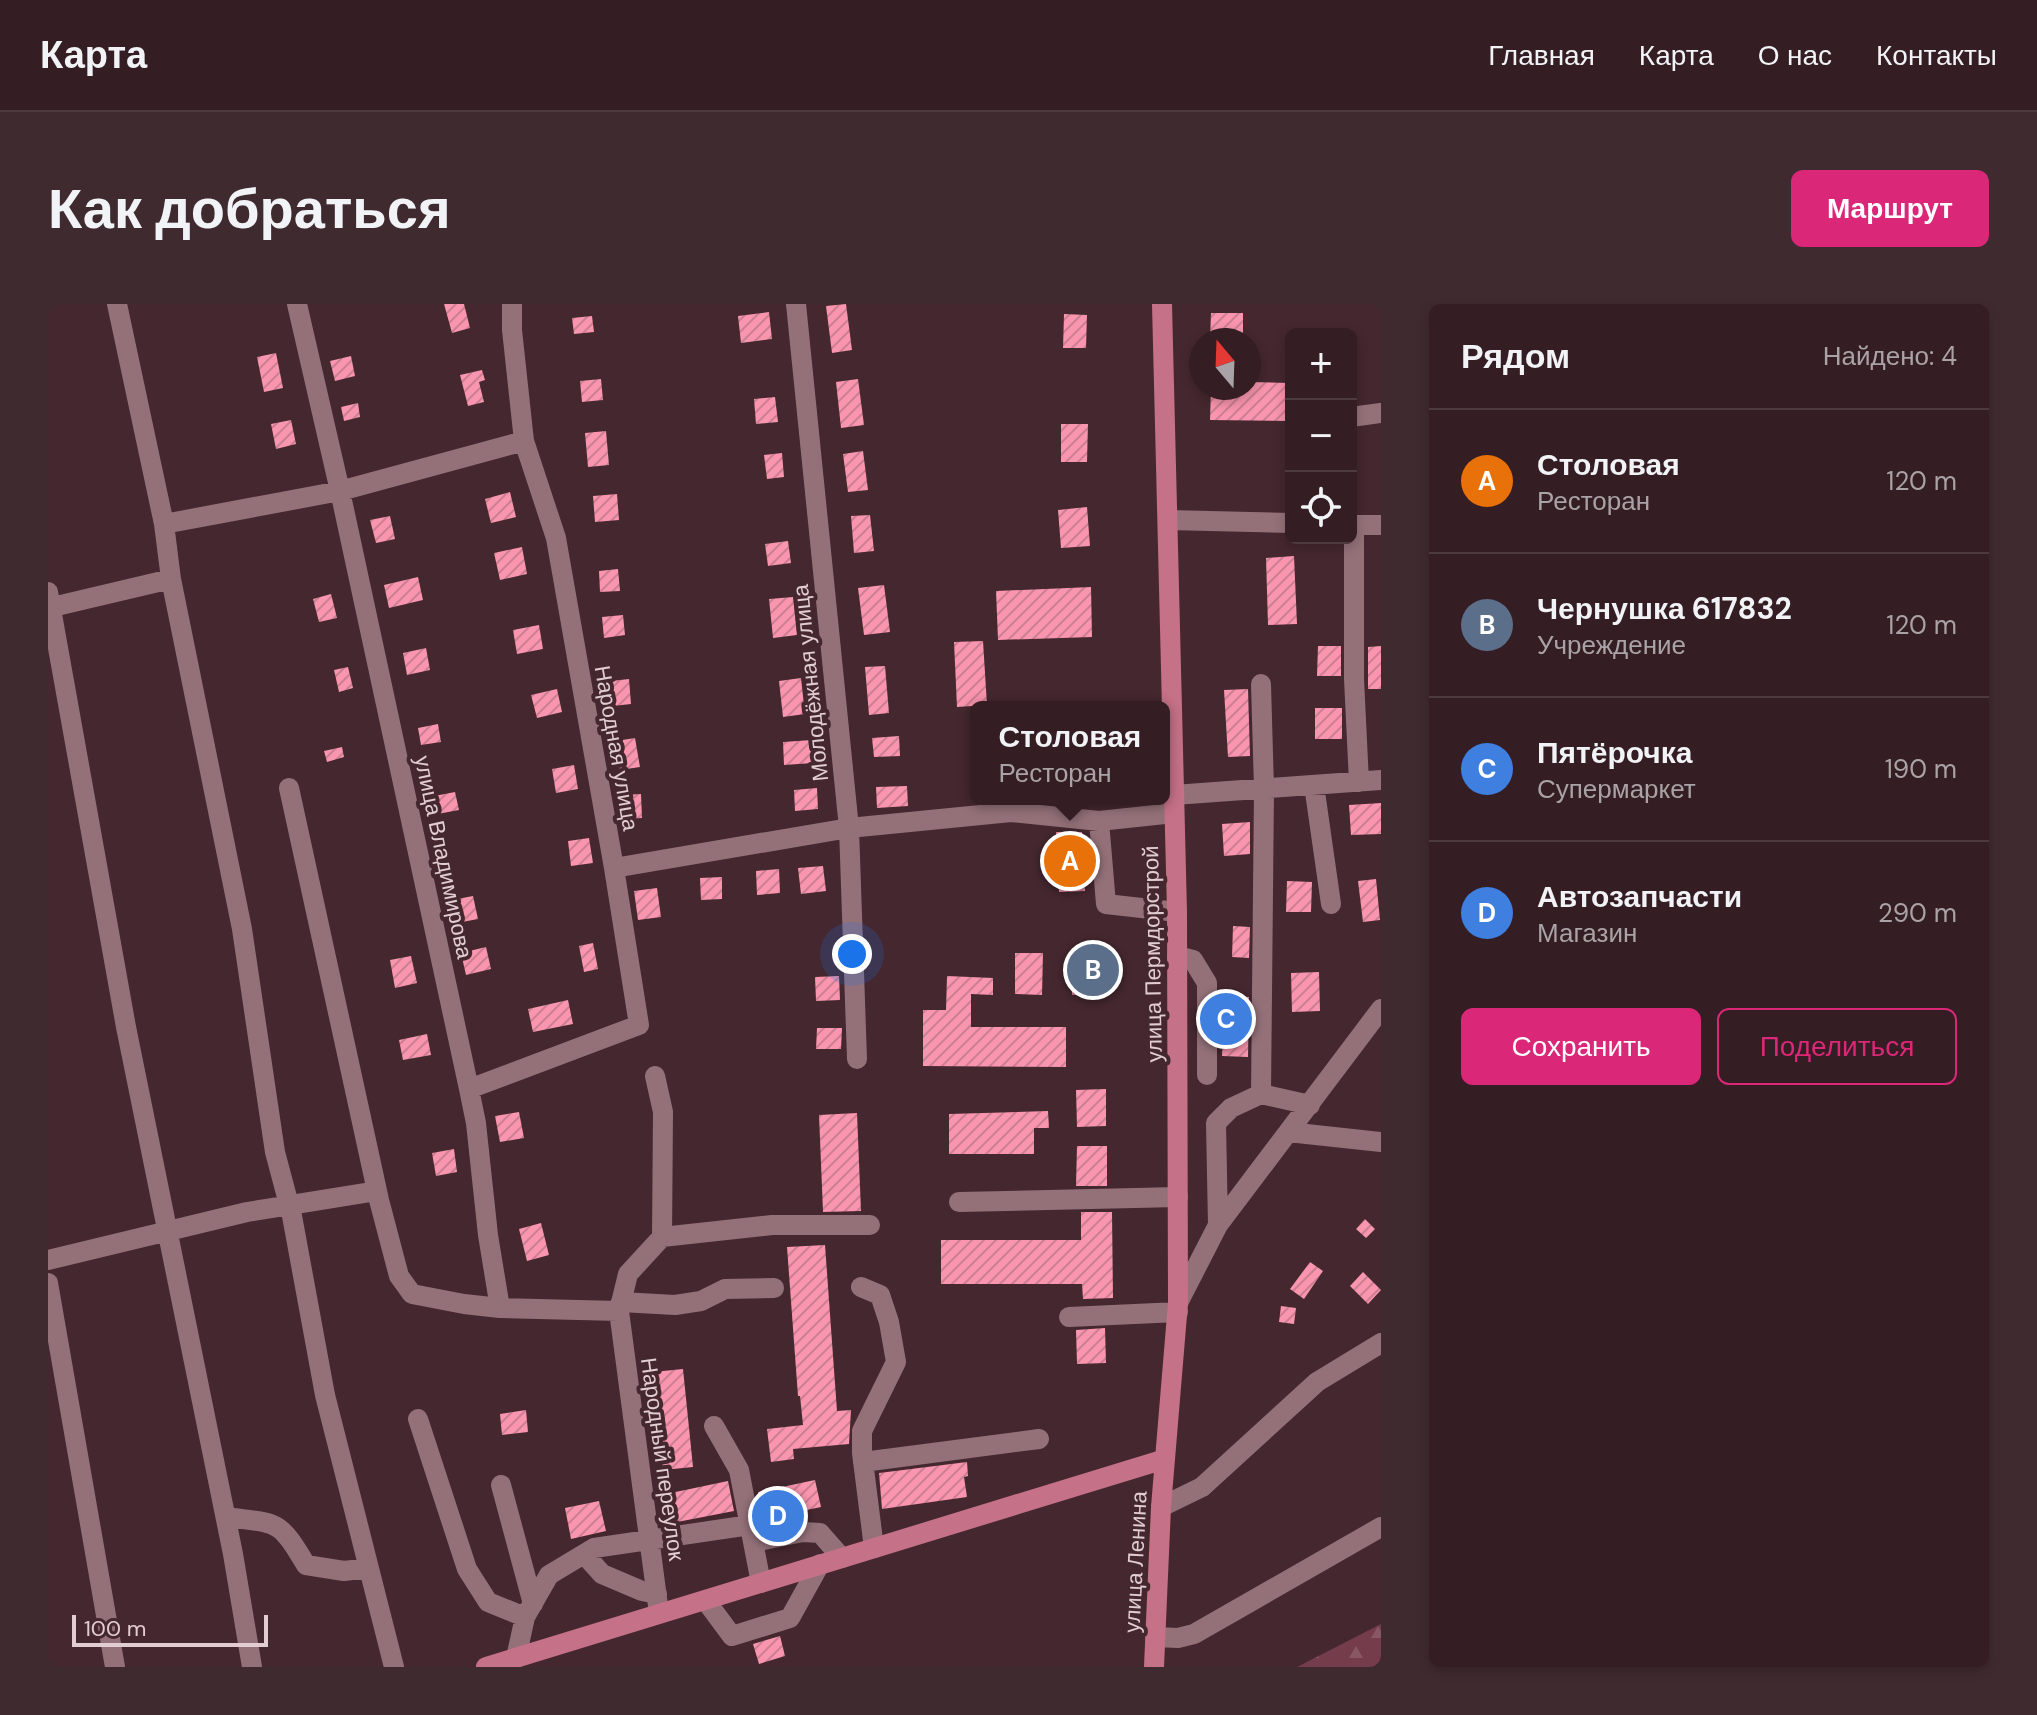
<!DOCTYPE html>
<html lang="ru">
<head>
<meta charset="utf-8">
<style>
  :root { --surface:#341d23; --page:#3f2a30; --text:#f1f3f6; --muted:#a9a2a6; --line:#4e3b41; --accent:#db2777 }
  body { margin:0; font-family:"DM Sans",sans-serif; background:var(--page); color:var(--text) }
  .controls { position:absolute; right:24px; top:24px; display:grid; overflow:hidden; border-radius:12px; box-shadow:0 4px 12px #0003 }
  .controls button { width:72px; height:72px; display:grid; place-items:center; padding:0; border:0; border-bottom:2px solid var(--line); background:var(--surface); color:var(--text); font:40px sans-serif }
  .compass { position:absolute; left:1141px; top:24px; width:72px; height:72px; border-radius:50%; background:var(--surface); box-shadow:0 4px 12px #0003; rotate:341deg }
  .scale { position:absolute; left:24px; bottom:20px; width:196px; box-sizing:border-box; padding-left:8px; border:4px solid #e2ced2; border-top:0; font-size:22px; line-height:28px; white-space:nowrap; color:#e2ced2; -webkit-text-stroke:6px #45272f; paint-order:stroke }
  .you { position:absolute; left:804px; top:650px; width:28px; height:28px; margin:-20px; border:6px solid #fff; border-radius:50%; background:#1a73e8; box-shadow:0 0 0 12px #1a73e833 }
  .badge { display:grid; place-items:center; width:52px; height:52px; border-radius:50%; background:var(--accent); color:#fff; font-size:26px; font-weight:700 }
  .pin { position:absolute; translate:-50% -50%; border:4px solid #fff; box-shadow:0 2px 8px #0006 }
  .popup { position:absolute; left:922px; top:397px; width:200px; height:104px; box-sizing:border-box; display:grid; place-content:center; border-radius:12px; background:var(--surface); filter:drop-shadow(0 2px 6px #0005); font-size:26px; white-space:nowrap; color:var(--muted) }
  .popup b { font-size:30px; color:var(--text) }
  .popup::after { content:''; position:absolute; left:50%; top:100%; margin-left:-16px; border:16px solid transparent; border-top-color:var(--surface) }
  .list { margin:0; padding:0; list-style:none }
  h2 { display:flex; justify-content:space-between; align-items:center; height:104px; margin:0; padding:0 32px; font-size:34px }
  h2 small { font-size:26px; font-weight:400; color:var(--muted) }
  .list li { display:grid; grid-template-columns:52px 1fr auto; gap:24px; align-items:center; box-sizing:border-box; height:144px; padding:0 32px; border-top:2px solid var(--line) }
  .list b { display:block; font-size:30px; white-space:nowrap }
  .list p { margin:0; font-size:26px; white-space:nowrap; color:var(--muted) }
  .list em { font-size:26px; font-style:normal; color:var(--muted) }
  .actions { display:flex; gap:16px; padding:24px 32px }
  .actions a { flex:1; padding:18px 0; border:2px solid var(--accent); border-radius:12px; text-align:center; font-size:28px; color:var(--accent) }
  .actions .main { background:var(--accent); color:#fff }
  .icon { flex:none; width:44px; height:44px; fill:none; stroke:currentColor; stroke-width:2; stroke-linecap:round; stroke-linejoin:round }
  .map { position:relative; flex:none; width:1333px; height:1363px; overflow:hidden; border-radius:12px }
  header { display:flex; align-items:center; gap:48px; box-sizing:border-box; height:112px; padding:0 40px; background:var(--surface); border-bottom:2px solid var(--line) }
  header strong { font-size:38px }
  nav { display:flex; gap:44px; margin-inline-start:auto; font-size:28px }
  .intro { display:flex; align-items:center; justify-content:space-between; box-sizing:border-box; height:192px; padding:0 48px }
  h1 { margin:0; font-size:56px }
  .button { padding:20px 36px; border-radius:12px; background:var(--accent); color:#fff; font-size:28px; font-weight:700 }
  main { display:flex; gap:48px; padding:0 48px }
  aside { flex:1; background:var(--surface); border-radius:12px; box-shadow:0 4px 12px #0003 }
  .map>svg:first-child { display:block }
  .forest { fill:url(#forest-firs) }
  .building { fill:url(#building-hatch) }
  .lines { fill:none; stroke-linecap:round; stroke-linejoin:round }
  .minor { stroke:#947179; stroke-width:20 }
  .major { stroke:#c57187; stroke-width:20 }
  .labels { text-anchor:middle; stroke-width:8; stroke-linejoin:round; paint-order:stroke }
  .street-label { font-size:22px; fill:#e2ced2; stroke:#45272f }
</style>
</head>
<body>
<header>
<strong>Карта</strong>
<nav><a>Главная</a><a>Карта</a><a>О нас</a><a>Контакты</a></nav>
</header>
<div class="intro"><h1>Как добраться</h1><a class="button">Маршрут</a></div>
<main>
<div class="map">
<svg width="1333" height="1363" viewBox="0 0 1333 1363">
  <defs>
    <pattern id="forest-firs" width="22" height="20" patternUnits="userSpaceOnUse" patternTransform="scale(2)"><rect width="22" height="20" fill="#753c4b"/><path d="M5 1l3.5 6h-7zM16 11l3.5 6h-7z" fill="#885764"/></pattern>
    <pattern id="building-hatch" width="6" height="6" patternUnits="userSpaceOnUse" patternTransform="scale(2)"><rect width="6" height="6" fill="#f995ae"/><path d="M-1 1l2-2M0 6l6-6M5 7l2-2" fill="none" stroke="#cc7f92"/></pattern>
  </defs>
  <rect width="100%" height="100%" fill="#45272f"/>
  <!-- forest -->
  <path class="forest" d="M1333,1320V1363H1249Z"/>
  <!-- building -->
  <path class="building" d="M396,0H416L422,24L404,29Z
    M798,0L804,46L784,49L778,2Z
    M721,8L724,35L693,39L690,12Z
    M1163,9H1195V36H1162Z
    M1016,10L1039,11L1038,44H1015Z
    M544,12L546,28L526,30L524,14Z
    M228,49L235,84L216,88L209,53Z
    M303,52L307,72L287,77L282,57Z
    M434,66L437,76L431,78L436,98L420,102L412,71Z
    M553,75L555,96L534,98L532,77Z
    M810,75L816,121L793,124L788,78Z
    M1201,78L1243,79V117L1162,116L1163,84H1201Z
    M727,93L730,118L708,120L706,95Z
    M310,99L312,113L296,117L293,103Z
    M243,116L248,140L228,145L223,120Z
    M1013,120H1040L1039,158H1013Z
    M558,127L561,161L540,163L537,129Z
    M815,147L820,186L800,188L795,150Z
    M734,149L736,173L719,175L716,151Z
    M462,188L468,213L443,219L437,195Z
    M569,190L571,216L547,218L545,192Z
    M1039,203L1042,242L1013,244L1010,206Z
    M822,211L826,247L806,249L803,212Z
    M342,212L347,235L328,239L322,216Z
    M740,237L743,259L720,262L717,240Z
    M474,243L479,270L452,276L446,249Z
    M1246,252L1249,320L1220,321L1218,254Z
    M570,265L572,287L552,288L551,267Z
    M370,273L375,296L341,304L336,281Z
    M836,281L842,328L816,331L810,284Z
    M1043,283L1044,333L950,336L948,287Z
    M283,290L289,314L271,318L265,295Z
    M745,293L749,331L725,334L721,295Z
    M575,311L577,331L556,334L554,313Z
    M491,321L495,345L469,350L465,326Z
    M935,337L939,401L909,403L906,338Z
    M1270,342H1293V372H1269Z
    M1333,342V385H1320V343Z
    M378,344L382,366L359,371L355,349Z
    M837,362L841,409L821,411L817,363Z
    M300,363L305,384L291,388L286,366Z
    M753,374L757,410L735,413L731,377Z
    M581,375L583,400L565,402L563,377Z
    M509,385L514,408L489,414L483,391Z
    M1200,385L1202,452L1180,453L1176,386Z
    M1267,404H1294V435H1267Z
    M390,420L393,438L373,441L370,424Z
    M851,432L852,452L826,453L824,434Z
    M587,434L592,463L572,466L568,437Z
    M764,436L765,459L736,461L735,438Z
    M294,443L296,453L279,458L276,447Z
    M526,461L530,485L508,489L504,465Z
    M859,482L860,502L829,504L828,483Z
    M769,484L770,505L747,507L746,486Z
    M407,488L411,506L384,511L381,493Z
    M593,490L594,514L575,515L573,491Z
    M1333,499V530L1303,531L1301,501Z
    M1202,518V550L1176,552L1174,520Z
    M1008,528H1034L1037,587L1011,588Z
    M541,534L545,559L523,562L520,537Z
    M775,562L778,587L753,590L750,564Z
    M731,565L732,589L709,591L708,567Z
    M674,573V595L653,596L652,574Z
    M1328,575L1332,616L1315,618L1310,577Z
    M1239,577L1264,578L1263,608H1238Z
    M609,584L613,613L590,616L586,587Z
    M425,592L430,615L409,619L404,596Z
    M1185,622L1202,623L1201,654L1184,653Z
    M545,639L550,665L536,668L531,642Z
    M438,643L443,665L418,671L413,649Z
    M967,649H995L994,691L967,690Z
    M363,652L369,679L347,684L342,656Z
    M1024,653H1053V691H1024Z
    M1271,668L1272,707L1244,708L1243,669Z
    M791,672L792,696L768,697L767,673Z
    M899,672L945,674V691L923,690V723H1018V763L875,762V706H898Z
    M1176,692L1201,693L1200,753L1174,752Z
    M520,696L525,720L485,728L480,705Z
    M769,724H794L793,745H768Z
    M379,730L383,751L355,756L351,736Z
    M1058,785V822L1029,823L1028,786Z
    M1000,807L1001,824H986V850H901V810Z
    M471,808L476,834L452,838L447,812Z
    M809,809L813,907L775,908L771,811Z
    M1029,842H1059V882H1028Z
    M406,845L409,868L388,872L384,849Z
    M1033,908H1064L1065,994L1035,995L1034,980H893V936H1033Z
    M1317,915L1327,925L1318,934L1308,925Z
    M493,919L501,951L479,957L471,925Z
    M777,941L789,1107L803,1106L801,1140L745,1145L746,1155L723,1158L719,1125L755,1121L752,1092H750L739,943Z
    M1262,958L1275,967L1256,995L1242,985Z
    M1315,968L1333,986L1320,1000L1302,982Z
    M1233,1002L1248,1004L1246,1020L1231,1018Z
    M1057,1024L1058,1059L1029,1060L1028,1026Z
    M635,1065L645,1163L615,1166L605,1068Z
    M478,1106L480,1128L454,1131L452,1110Z
    M919,1158L920,1172L916,1173L919,1193L834,1205L831,1169Z
    M767,1176L773,1203L716,1215L710,1188Z
    M680,1177L686,1207L624,1219L618,1190Z
    M551,1197L558,1227L523,1235L517,1204Z
    M732,1332L737,1352L711,1360L705,1340Z"/>
  <g class="lines">
    <!-- minor -->
    <path class="minor" d="M69,0L116,220L123,275L194,625L227,848L244,912L277,1091L346,1363
      M249,0L292,187L421,785L428,819L440,931L452,1004L571,1007
      M748,0L801,524L809,755
      M1303,113L1333,109
      M1120,216L1243,219
      M116,220L292,187L476,137
      M1303,221H1333
      M1306,221V375L1311,478
      M0,288L78,723L185,1250L204,1363
      M0,304L123,275
      M1213,380L1216,485L1213,790L1262,801
      M1266,481L1283,600
      M241,484L331,896L351,972L364,990L416,1000L452,1004
      M1126,491L1333,476
      M1051,517L1058,600L1129,608
      M566,564L801,524L963,508L1051,517L1126,509
      M1129,652L1145,656L1159,679V771
      M607,772L615,808L614,933
      M421,785L591,721L566,564L508,234L476,137L464,26V0
      M1240,828L1333,838
      M911,898L1130,893
      M1170,921L1168,819L1183,804L1213,790
      M0,956L199,908L329,887
      M0,979L67,1363
      M813,983L832,991L841,1018L848,1058L814,1127V1149L826,1244
      M573,998L627,1001L653,997L677,985L726,984
      M1130,999L1170,921L1333,705
      M1021,1013L1130,1008
      M370,1115L419,1265L440,1298L477,1313
      M666,1122L691,1166L713,1279
      M815,1158L991,1135
      M453,1181L485,1300
      M1113,1203L1154,1183L1269,1078L1333,1039
      M178,1213C230,1220 230,1214 258,1261L296,1267L321,1264
      M705,1238L755,1228L772,1229L794,1254
      M536,1250L554,1270L594,1287L609,1290
      M658,1297L684,1332L742,1314L772,1260
      M611,1309L571,1007L580,970L614,933L724,921H822
      M1107,1333L1130,1334L1146,1330L1333,1223
      M468,1354L477,1313L501,1271L546,1244L702,1221"/>
    <!-- major -->
    <path class="major" d="M438,1363L1117,1155
      M1106,1363L1113,1203L1130,999L1129,608L1114,0"/>
  </g>
  <g class="labels">
    <!-- street labels -->
    <g class="street-label">
      <text transform="translate(762 379) rotate(-96)" y="8">Молодёжная улица</text>
      <text transform="translate(569 444) rotate(80)" y="8">Народная улица</text>
      <text transform="translate(396 553) rotate(78)" y="8">улица Владимирова</text>
      <text transform="translate(1104 650) rotate(-91)" y="8">улица Пермдорстрой</text>
      <text transform="translate(615 1155) rotate(82)" y="8">Народный переулок</text>
      <text transform="translate(1087 1258) rotate(-87)" y="8">улица Ленина</text>
    </g>
  </g>
</svg>
<div class="controls">
<button>+</button>
<button>−</button>
<button><svg class="icon" aria-label="locate" viewBox="0 0 24 24"><circle cx="12" cy="12" r="6"/><path d="M12 2v4M12 18v4M2 12h4M18 12h4"/></svg></button>
</div>
<svg class="compass" viewBox="-18 -18 36 36"><path d="M0-13l5 13h-10z" fill="#e53935"/><path d="M0 13l5-13h-10z" fill="#a9a2a6"/></svg>
<div class="scale">100 m</div>
<div class="you"></div>
<div class="pin badge" style="left:1022px;top:557px;background:#e8710a">A</div>
<div class="popup"><b>Столовая</b>Ресторан</div>
<div class="pin badge" style="left:1045px;top:666px;background:#5c6f8a">B</div>
<div class="pin badge" style="left:1178px;top:715px;background:#3f7fe0">C</div>
<div class="pin badge" style="left:730px;top:1212px;background:#3f7fe0">D</div>
</div>
<aside>
<h2>Рядом<small>Найдено: 4</small></h2>
<ul class="list">
<li><span class="badge" style="background:#e8710a">A</span><div><b>Столовая</b><p>Ресторан</p></div><em>120 m</em></li>
<li><span class="badge" style="background:#5c6f8a">B</span><div><b>Чернушка 617832</b><p>Учреждение</p></div><em>120 m</em></li>
<li><span class="badge" style="background:#3f7fe0">C</span><div><b>Пятёрочка</b><p>Супермаркет</p></div><em>190 m</em></li>
<li><span class="badge" style="background:#3f7fe0">D</span><div><b>Автозапчасти</b><p>Магазин</p></div><em>290 m</em></li>
</ul>
<div class="actions"><a class="main">Сохранить</a><a>Поделиться</a></div>
</aside>
</main>
</body>
</html>
